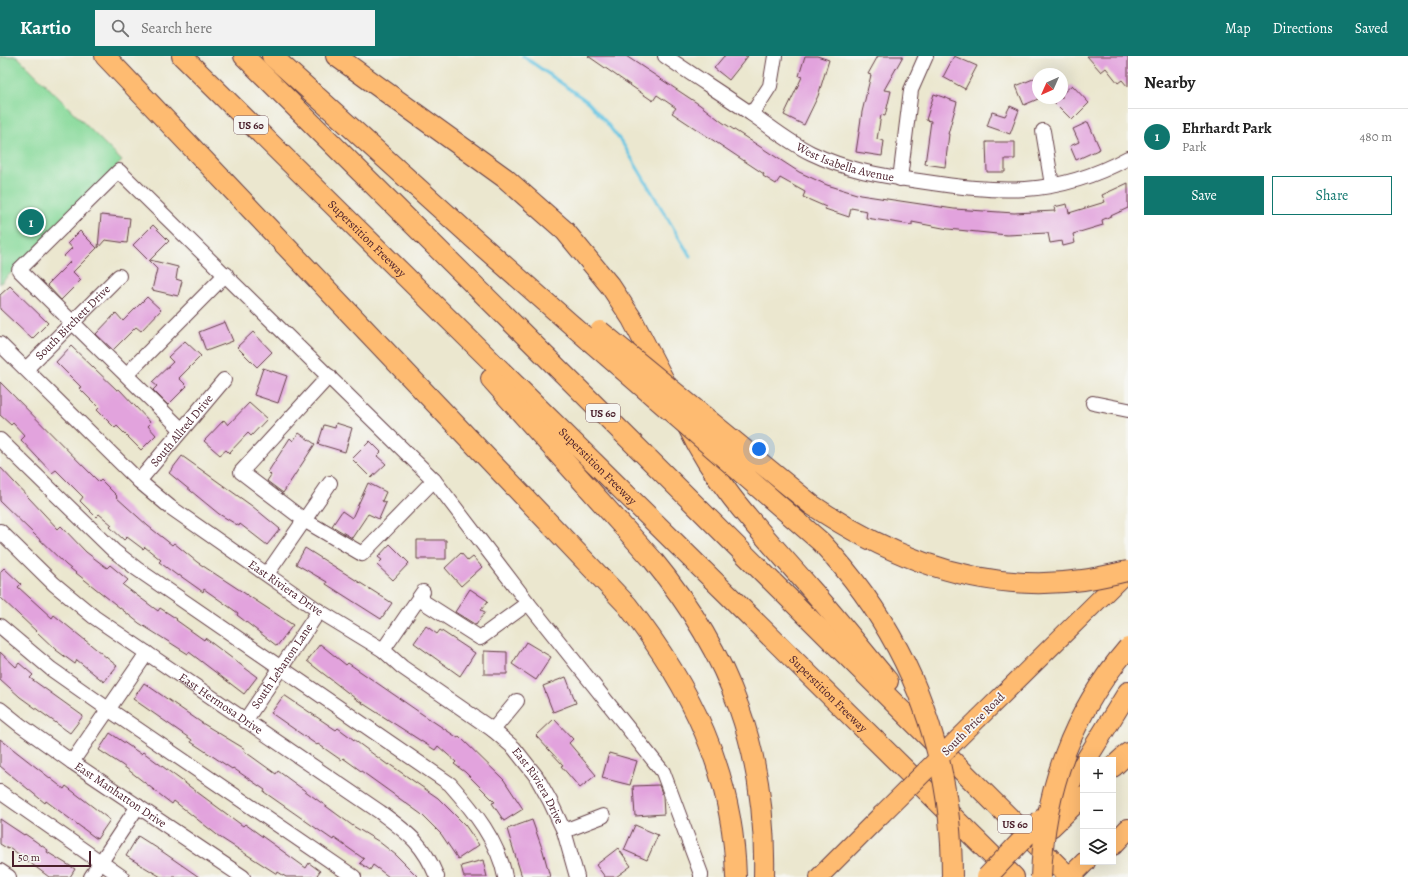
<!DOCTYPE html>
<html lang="en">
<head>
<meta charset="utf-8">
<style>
  :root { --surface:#fff; --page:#f2f2f2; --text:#222; --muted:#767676; --line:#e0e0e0; --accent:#0f766e }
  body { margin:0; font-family:Alegreya,serif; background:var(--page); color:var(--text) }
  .controls { position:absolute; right:12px; bottom:12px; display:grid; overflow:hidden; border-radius:0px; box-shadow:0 4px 16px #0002 }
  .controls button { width:36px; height:36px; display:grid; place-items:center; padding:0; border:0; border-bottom:1px solid var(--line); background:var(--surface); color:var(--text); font:20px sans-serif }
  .compass { position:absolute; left:1032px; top:12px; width:36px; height:36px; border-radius:50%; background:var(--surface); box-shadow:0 4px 16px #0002; rotate:225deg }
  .scale { position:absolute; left:12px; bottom:10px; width:79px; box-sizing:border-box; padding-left:4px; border:2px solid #4a1f2b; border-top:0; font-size:11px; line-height:14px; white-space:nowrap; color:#4a1f2b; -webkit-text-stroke:3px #f6f6f2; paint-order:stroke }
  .you { position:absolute; left:759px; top:393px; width:14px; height:14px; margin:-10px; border:3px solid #fff; border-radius:50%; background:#1a73e8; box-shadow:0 0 0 6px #1a73e833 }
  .badge { display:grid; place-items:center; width:26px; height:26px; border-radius:50%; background:var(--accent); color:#fff; font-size:13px; font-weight:700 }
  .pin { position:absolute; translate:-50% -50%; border:2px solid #fff; box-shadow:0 1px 4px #0006 }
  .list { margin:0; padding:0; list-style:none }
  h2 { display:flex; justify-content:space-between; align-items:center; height:52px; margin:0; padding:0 16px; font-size:17px }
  h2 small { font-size:13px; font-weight:400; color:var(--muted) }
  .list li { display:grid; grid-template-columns:26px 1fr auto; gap:12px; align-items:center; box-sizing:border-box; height:56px; padding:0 16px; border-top:1px solid var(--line) }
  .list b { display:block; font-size:15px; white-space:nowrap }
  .list p { margin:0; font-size:13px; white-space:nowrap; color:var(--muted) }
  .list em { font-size:13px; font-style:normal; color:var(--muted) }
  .actions { display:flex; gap:8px; padding:12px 16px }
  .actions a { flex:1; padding:9px 0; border:1px solid var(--accent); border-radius:0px; text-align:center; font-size:14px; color:var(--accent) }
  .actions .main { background:var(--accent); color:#fff }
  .icon { flex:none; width:22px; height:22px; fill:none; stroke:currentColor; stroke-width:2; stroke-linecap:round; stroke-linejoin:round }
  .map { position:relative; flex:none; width:1128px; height:821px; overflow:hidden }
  header { display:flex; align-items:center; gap:24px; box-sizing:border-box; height:56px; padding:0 20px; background:var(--accent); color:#fff }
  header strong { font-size:19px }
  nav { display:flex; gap:22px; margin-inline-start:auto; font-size:14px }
  .search { width:280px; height:36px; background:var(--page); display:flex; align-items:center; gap:10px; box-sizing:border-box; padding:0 14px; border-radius:0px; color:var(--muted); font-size:15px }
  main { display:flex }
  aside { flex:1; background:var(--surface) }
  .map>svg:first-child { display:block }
  .green { fill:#89da9b; stroke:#6a7c63 }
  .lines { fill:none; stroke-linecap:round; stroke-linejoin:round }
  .stream { stroke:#65c5e3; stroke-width:3 }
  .building { fill:#e2a3dd }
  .minor-casing { stroke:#623d44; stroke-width:16 }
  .major-casing { stroke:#623d44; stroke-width:20 }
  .highway-casing { stroke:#623d44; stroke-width:22 }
  .minor { stroke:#fff; stroke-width:14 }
  .major { stroke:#febb71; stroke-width:18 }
  .highway { stroke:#febb71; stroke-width:20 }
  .major-bridge-casing { stroke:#623d44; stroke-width:20; stroke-linecap:butt }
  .highway-bridge-casing { stroke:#623d44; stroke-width:22; stroke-linecap:butt }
  .major-bridge { stroke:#febb71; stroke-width:18 }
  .highway-bridge { stroke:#febb71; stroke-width:20 }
  .labels { text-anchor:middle; stroke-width:3.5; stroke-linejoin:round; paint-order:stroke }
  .shield { fill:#f6f6f2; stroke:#7e6067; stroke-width:1 }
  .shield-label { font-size:11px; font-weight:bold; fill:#4a1f2b }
  .street-label { font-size:12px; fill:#4a1f2b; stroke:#f6f6f2 }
</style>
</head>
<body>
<header>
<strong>Kartio</strong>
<div class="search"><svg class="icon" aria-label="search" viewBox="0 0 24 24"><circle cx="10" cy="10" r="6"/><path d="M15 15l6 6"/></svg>Search here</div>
<nav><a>Map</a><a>Directions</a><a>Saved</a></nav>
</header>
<main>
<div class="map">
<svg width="1128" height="821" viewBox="0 0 1128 821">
  <rect width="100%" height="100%" fill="#f6f6f2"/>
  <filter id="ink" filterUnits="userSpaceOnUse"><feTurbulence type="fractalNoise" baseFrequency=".025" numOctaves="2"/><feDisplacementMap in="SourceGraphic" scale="8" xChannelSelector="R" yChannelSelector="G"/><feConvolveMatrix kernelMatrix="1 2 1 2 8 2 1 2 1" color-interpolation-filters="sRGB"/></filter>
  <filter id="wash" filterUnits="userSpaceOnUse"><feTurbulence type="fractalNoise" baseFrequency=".012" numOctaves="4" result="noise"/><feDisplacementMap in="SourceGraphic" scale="16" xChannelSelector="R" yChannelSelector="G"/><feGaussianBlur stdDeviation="0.9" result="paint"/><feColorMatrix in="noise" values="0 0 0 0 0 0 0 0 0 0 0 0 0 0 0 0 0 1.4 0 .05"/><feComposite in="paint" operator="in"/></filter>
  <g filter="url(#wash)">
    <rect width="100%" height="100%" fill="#ebe7cf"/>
    <!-- green -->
    <path class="green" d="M0,0H17L122,105L0,228Z"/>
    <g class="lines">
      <!-- stream -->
      <path class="stream" d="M523,0L588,46L605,65L623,88L690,200"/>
    </g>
    <g id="blocks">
      <!-- building -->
      <path class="building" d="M588,0H626L700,49L722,66L799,116L827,129L860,139L954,153L1014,157L1055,155L1054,151L1067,148L1069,157L1105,146L1102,139L1128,127V152L1102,164L1103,169L1073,178L1075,187L1063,190L1062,185L1050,187L1048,177L1007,179L948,173L912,166V169L866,162L867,155L851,152L849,161L825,153L826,151L803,141L805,136L780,122L776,128L763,120L764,118L672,57L676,52L657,39L653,45Z
        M724,0H748L729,24L714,12Z
        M805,0H817L829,4L818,40L804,69L784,59L802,21L799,20Z
        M878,0H903L884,34L891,35L885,60L881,59L877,83L884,85L882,100L856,96L862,56L871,19L868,18Z
        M954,0L977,10L965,33L943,21Z
        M1087,0H1128V31L1122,24L1118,27L1106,12L1101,16Z
        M1038,21V43L1024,49L1016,30Z
        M1072,29L1089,47L1072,64L1050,42H1062V38Z
        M934,38L957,46L948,78H949L945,111L925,108L931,65L926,64Z
        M1010,50L1019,54L1010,78L987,70L992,56L1005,60Z
        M1088,66L1100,93L1076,104L1070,90L1079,86L1073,73Z
        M986,86H1015V103H1005V116H987Z
        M101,159L130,162L127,187L105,184L98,192Z
        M153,169L169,185L150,204L178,211L176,223L182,225L178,240L152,234L157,213L133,189Z
        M80,175L97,192L73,216L81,224L61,244L47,229L70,206L64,200L72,192L68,187Z
        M10,230L48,267L32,283L0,253V239Z
        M147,241L161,254L141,275L136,271L113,294L96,278L116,257L123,265Z
        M225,266L233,285L206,295L199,276Z
        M253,276L272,296L257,311L237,291Z
        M185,285L201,300L179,322L187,330L168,349L153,334L157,330L152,326L173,306L168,301Z
        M71,290L117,334L119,333L151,367L148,370L156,379L141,394L117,370L115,372L97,354L99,352L79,332L81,331L56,306Z
        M263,312L287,320L278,347L254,339Z
        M0,326L99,426L101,424L117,440L116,441L148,470L172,489L174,487L197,506L293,569L277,590L237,559L238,557L204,533L203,536L179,519L178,520L159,506L161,504L145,491L143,493L127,481L124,484L110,471L112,469L99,458L96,461L80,445L83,441L56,414L52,417L21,384L25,380L13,367L11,369L0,359Z
        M249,347L267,363L251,380L248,377L229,397L226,394L220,399L204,385L224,364L228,369Z
        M336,367L352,372L345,396L318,388L324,369L335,372Z
        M299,377L315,388L283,437L267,425L271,419L268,416L290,382L293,385Z
        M370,385L381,396L377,400L386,408L371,422L352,403Z
        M182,400L252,450L280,473L267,489L240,468L239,470L219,458L169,417Z
        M0,411L58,473L61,470L86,496L107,512L110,509L128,524L123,529L158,555L160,552L177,563L176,564L204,584L205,582L257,621L244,638L189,596L188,598L139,567L66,509L0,445Z
        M368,427L386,436L382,445L386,447L379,463L368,458L352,482L332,470L342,455L352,462Z
        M417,484H446V503H417Z
        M390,488L409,507L393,524L377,509L382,504L378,501Z
        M305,492L392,547L381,563L326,528L327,526L296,508Z
        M461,497L468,505L473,501L482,511L461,530L445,512Z
        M4,512L21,528L18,531L52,562L54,559L117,610L104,626L77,604L75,608L56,594L0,541V516Z
        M470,533L488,545L481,554L485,556L476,569L455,556Z
        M426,570L437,578L440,574L475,597L460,620L414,587Z
        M526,586L551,601L536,624L512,608Z
        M320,588L346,609L348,607L422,658L458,682L459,680L504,724L523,753L504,765L492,747L495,746L465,716L454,708L456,706L438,690L435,694L356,643L307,605Z
        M484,595L507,596V618H484Z
        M0,596L16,611L19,607L33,619L30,622L83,660L70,677L20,641L0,623Z
        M566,621L576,647L553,656L543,630Z
        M144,627L202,667L245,693L244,695L276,718L278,715L353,770L378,785L396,799L418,821H389L373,809L370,814L360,807L364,803L334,782L333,784L264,736L265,734L233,712L232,713L191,686L192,684L133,643Z
        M284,639L336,674L338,672L388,709L389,708L438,742L465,769L479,789L458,803L441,778L421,758L343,702L341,704L318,688L317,689L271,657Z
        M554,663L573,683L569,687L596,719L580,732L561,710L563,709L536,680Z
        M110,677L141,698L143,696L243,770L245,768L306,812L309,807L320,815L317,819L319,821H286L278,816L277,818L221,782L174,745L172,748L122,709L99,694Z
        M0,683L64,733L66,730L110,764L97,783L46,745L45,747L0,710Z
        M609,697L637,705L630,729L602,722Z
        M659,729L663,740L664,758L635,760L633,730Z
        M0,763L24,779L25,778L48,794L47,796L75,813L70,821H49L9,791L8,793L0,788Z
        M532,764L543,795L550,821H522L507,773Z
        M635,769L658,779L647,804L624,794Z
        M138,780L160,794L199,821H161L126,800Z
        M618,792L631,810L616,821H605L596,809Z
        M483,804L487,821H464L461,810Z"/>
    </g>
  </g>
  <g filter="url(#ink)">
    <use href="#blocks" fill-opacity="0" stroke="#623d44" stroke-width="1"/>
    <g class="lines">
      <defs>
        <g id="minor">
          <path id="s1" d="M665,0C694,20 724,39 753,59C772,72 790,87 811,97C846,114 882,120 919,125C998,137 1055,142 1128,102"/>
          <path d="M752,58L770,30L775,0"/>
          <path d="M1043,75L1052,129"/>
          <path d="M900,123L911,34L926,0"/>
          <path id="s2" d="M0,288L139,425L170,451L319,555L383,594L402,611L493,674L514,692L536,720L550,745L564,775L577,821"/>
          <path id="s3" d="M26,313L119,220"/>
          <path d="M127,318L226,218"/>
          <path d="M329,320L241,416L304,464L362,498L434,424"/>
          <path d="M1093,347L1128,354"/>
          <path d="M182,374L19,214L119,115L434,424L528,547L663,716L701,818V821"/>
          <path d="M0,384L114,495L137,513L450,728C473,754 499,786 505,821"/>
          <path id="s4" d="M139,425L224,324"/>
          <path id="s5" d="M0,475L54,528L94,561L380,756C408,777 423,787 437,821"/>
          <path d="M267,518L330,427"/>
          <path d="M419,543L480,582L528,547"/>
          <path d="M0,570L51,613L108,653L354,821"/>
          <path d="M383,594L423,536"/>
          <path id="s6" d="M0,653L20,669L72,706L243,821"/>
          <path id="s7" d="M245,665L319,555"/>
          <path d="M493,674L517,645"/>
          <path d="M72,706L147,597"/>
          <path d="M0,736L122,821"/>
          <path d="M564,775L603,760"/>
          <path d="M0,815L9,821"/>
          <path d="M91,821L138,750"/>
        </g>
        <path id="major" d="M979,662L1128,515
          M819,821L881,759"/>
        <g id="highway">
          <path d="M105,0L627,549C691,631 733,715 736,821"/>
          <path id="s8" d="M182,0L1014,821"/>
          <path d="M244,0L1069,821"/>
          <path d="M272,0L473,182L591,286"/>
          <path d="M336,0L505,122L565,175L611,231L632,263L668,332"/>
          <path d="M491,323L652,503C731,599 767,696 764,821"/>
          <path d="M688,371C717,433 766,481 810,532C837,562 862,594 888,625"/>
          <path d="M1086,704L1128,636"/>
          <path d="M1113,711L1128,697"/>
          <path d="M1046,759L1083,709"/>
          <path d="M1051,771L1083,740"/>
          <path d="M1113,789L1128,773"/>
          <path d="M1070,821L1085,806"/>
        </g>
      </defs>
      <!-- minor casing -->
      <use href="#minor" class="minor-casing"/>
      <!-- major casing -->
      <use href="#major" class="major-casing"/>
      <!-- highway casing -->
      <use href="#highway" class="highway-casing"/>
      <!-- minor -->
      <use href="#minor" class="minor"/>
      <!-- major -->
      <use href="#major" class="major"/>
      <!-- highway -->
      <use href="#highway" class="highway"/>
      <defs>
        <path id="major-bridge" d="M881,759L979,662"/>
        <path id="highway-bridge" d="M600,275L812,449C892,503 985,538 1083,524C1098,522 1113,518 1128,515
          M591,286L821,486C909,580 952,693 952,821
          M987,821L1041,764
          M1041,821C1044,736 1072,657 1128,592"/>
      </defs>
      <!-- major-bridge casing -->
      <use href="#major-bridge" class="major-bridge-casing"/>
      <!-- highway-bridge casing -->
      <use href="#highway-bridge" class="highway-bridge-casing"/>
      <!-- major-bridge -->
      <use href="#major-bridge" class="major-bridge"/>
      <!-- highway-bridge -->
      <use href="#highway-bridge" class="highway-bridge"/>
    </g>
  </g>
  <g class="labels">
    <!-- shield labels -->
    <g class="shield">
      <rect x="234" y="60" width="34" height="18" rx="3"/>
      <rect x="586" y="348" width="34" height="18" rx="3"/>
      <rect x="998" y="759" width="34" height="18" rx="3"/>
    </g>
    <g class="shield-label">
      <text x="251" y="73">US 60</text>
      <text x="603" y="361">US 60</text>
      <text x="1015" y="772">US 60</text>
    </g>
    <!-- street labels -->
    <g class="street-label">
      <text dy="4" stroke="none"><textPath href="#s1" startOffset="211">West Isabella Avenue</textPath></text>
      <text dy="4" stroke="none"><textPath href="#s8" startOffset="260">Superstition Freeway</textPath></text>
      <text dy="4" stroke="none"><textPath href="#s3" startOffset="66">South Birchett Drive</textPath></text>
      <text dy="4" stroke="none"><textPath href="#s4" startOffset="66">South Allred Drive</textPath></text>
      <text dy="4" stroke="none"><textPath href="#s8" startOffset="584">Superstition Freeway</textPath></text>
      <text dy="4" stroke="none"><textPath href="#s2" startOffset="377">East Riviera Drive</textPath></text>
      <text dy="4" stroke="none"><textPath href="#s7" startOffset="66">South Lebanon Lane</textPath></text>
      <text dy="4" stroke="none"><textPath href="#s8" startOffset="908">Superstition Freeway</textPath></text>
      <text dy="4" stroke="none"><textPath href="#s5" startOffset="281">East Hermosa Drive</textPath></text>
      <text transform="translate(973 668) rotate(-45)" y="4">South Price Road</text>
      <text dy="4" stroke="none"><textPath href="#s2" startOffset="701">East Riviera Drive</textPath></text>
      <text dy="4" stroke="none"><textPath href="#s6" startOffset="148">East Manhatton Drive</textPath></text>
    </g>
  </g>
</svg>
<div class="controls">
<button>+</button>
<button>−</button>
<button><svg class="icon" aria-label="layers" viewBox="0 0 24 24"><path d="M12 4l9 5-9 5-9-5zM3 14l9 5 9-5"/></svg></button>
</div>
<svg class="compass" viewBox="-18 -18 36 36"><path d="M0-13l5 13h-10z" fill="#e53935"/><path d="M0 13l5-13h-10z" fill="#767676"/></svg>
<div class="scale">50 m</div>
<div class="you"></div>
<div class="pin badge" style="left:31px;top:166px">1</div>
</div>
<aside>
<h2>Nearby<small></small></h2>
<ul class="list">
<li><span class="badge">1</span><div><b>Ehrhardt Park</b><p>Park</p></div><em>480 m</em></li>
</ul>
<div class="actions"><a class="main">Save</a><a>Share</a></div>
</aside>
</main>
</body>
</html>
